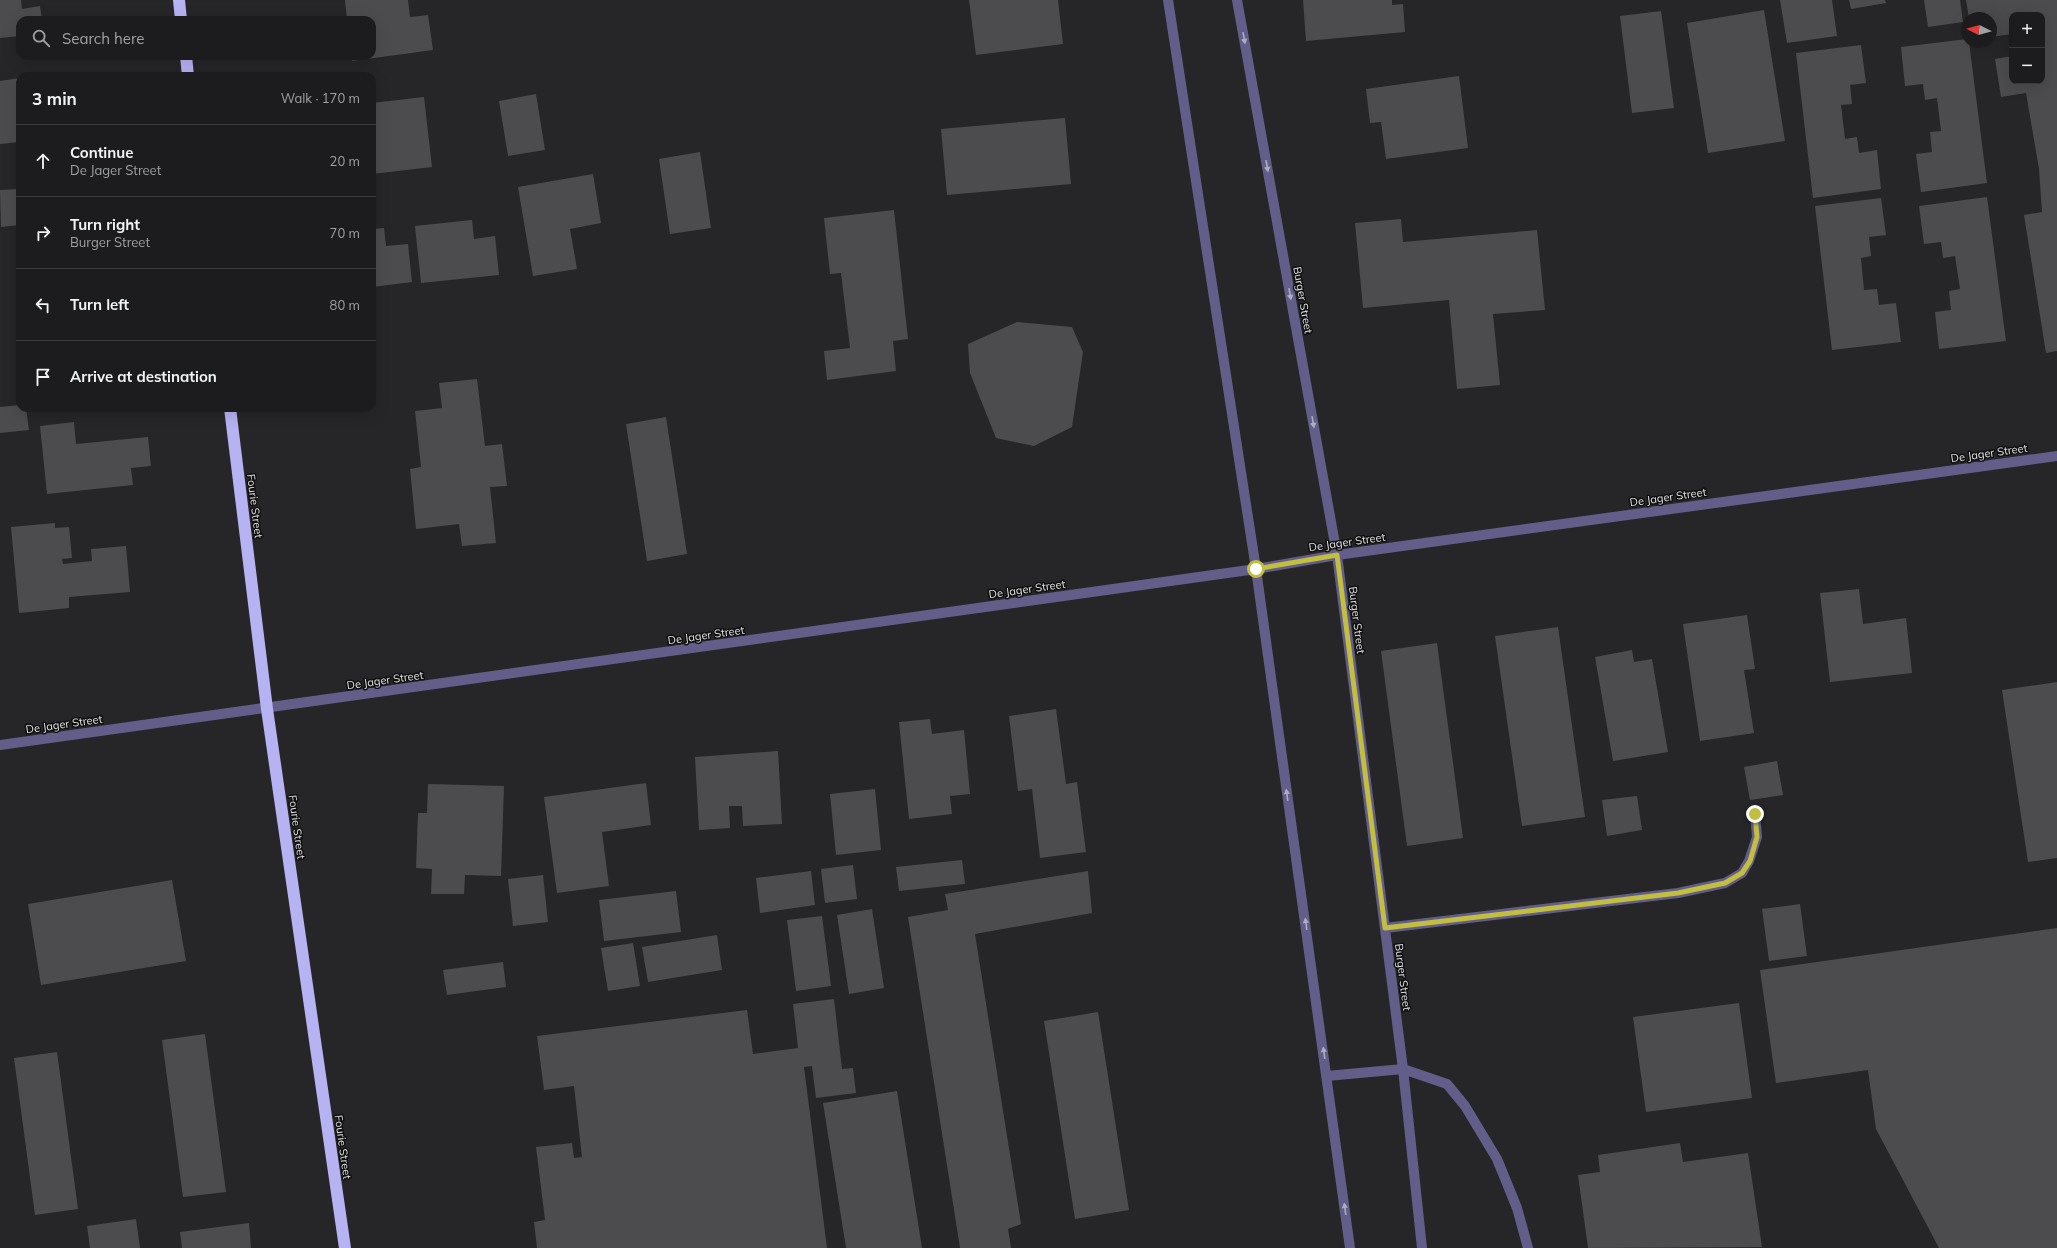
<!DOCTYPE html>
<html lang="en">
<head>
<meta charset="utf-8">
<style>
  :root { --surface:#1c1c1e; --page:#252527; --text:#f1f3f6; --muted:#a0a1a4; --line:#3a3a3c }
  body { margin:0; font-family:Mulish,sans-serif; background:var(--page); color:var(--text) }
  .controls { position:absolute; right:12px; top:12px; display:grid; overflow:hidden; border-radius:8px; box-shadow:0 4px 16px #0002 }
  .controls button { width:36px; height:36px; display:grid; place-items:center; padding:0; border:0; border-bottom:1px solid var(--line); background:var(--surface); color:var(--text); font:20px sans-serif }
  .compass { position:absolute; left:1961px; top:12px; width:36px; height:36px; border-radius:50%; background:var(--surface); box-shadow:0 4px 16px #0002; rotate:276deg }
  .stop { position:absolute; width:12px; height:12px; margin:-9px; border:3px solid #c1be40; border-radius:50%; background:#fff }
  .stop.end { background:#c1be40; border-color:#fff; box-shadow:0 1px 4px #0008 }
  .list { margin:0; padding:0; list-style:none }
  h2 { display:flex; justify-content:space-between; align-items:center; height:52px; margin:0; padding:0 16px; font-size:17px }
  h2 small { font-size:13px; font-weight:400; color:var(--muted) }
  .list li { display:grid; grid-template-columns:26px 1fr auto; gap:12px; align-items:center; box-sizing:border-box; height:72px; padding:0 16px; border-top:1px solid var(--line) }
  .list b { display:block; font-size:15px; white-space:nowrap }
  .list p { margin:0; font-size:13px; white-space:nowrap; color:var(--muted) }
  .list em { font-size:13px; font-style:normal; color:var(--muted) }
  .icon { flex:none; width:22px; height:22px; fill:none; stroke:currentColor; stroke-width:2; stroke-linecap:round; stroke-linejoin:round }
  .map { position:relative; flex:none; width:2057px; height:1248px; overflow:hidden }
  .search { position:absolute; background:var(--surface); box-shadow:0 4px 16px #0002; left:16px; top:16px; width:360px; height:44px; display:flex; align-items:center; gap:10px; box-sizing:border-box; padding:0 14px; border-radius:12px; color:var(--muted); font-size:15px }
  .panel { position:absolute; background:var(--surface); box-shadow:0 4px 16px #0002; left:16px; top:72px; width:360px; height:340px; border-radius:12px }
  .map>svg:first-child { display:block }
  .building { fill:#4c4c4f }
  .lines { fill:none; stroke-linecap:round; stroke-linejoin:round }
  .minor { stroke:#625e89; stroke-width:10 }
  .highway { stroke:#b7b2f2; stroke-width:12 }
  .oneway { fill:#afaec0 }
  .route { stroke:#c1be40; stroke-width:5 }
  .labels { text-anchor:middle; stroke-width:3; stroke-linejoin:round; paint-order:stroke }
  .street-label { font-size:11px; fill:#e3e3e5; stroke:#0f0f10 }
</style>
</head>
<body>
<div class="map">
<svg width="2057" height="1248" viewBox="0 0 2057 1248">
  <rect width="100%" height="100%" fill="#262628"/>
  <!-- building -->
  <path class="building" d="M0,0H21L22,9L40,6L42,20H20V36L0,38Z
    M345,0H408L410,17L428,15L433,50L352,61V56H372V20H347Z
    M969,0H1058L1063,44L976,55Z
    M1303,0H1392V5L1403,4L1405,32L1306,41Z
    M1780,0H1832L1837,36L1787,43Z
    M1849,0H1885L1886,3L1851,9Z
    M1924,0H1960L1963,22L1928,27Z
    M1966,0H2057V351L2046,353L2024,215L2042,212L2039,169L2026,93L2001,97L1995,59L2012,56V81H2042V15H2012V34L1991,37V18H1969Z
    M1764,10L1785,141L1708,153L1687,23Z
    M1661,11L1674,108L1632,113L1620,16Z
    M1967,39V42H1969L1987,183L1921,192L1916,154L1932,152L1930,132L1941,131L1937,98L1925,100L1923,84L1905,86L1901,47Z
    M1861,45L1866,83L1850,85L1852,104L1841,105L1845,139L1857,137L1859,153L1877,150L1881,189L1813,198L1796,53Z
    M1459,76L1468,148L1386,159L1381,122L1370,123L1366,89Z
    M20,78V142L0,144V81Z
    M536,94L545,150L508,156L499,101Z
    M424,97L432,167L372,174V103Z
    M1065,118L1071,184L947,195L941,129Z
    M700,152L711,228L670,234L659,159Z
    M593,174L601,223L570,229L577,269L533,276L518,187Z
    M20,189V225L1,227L0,190Z
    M1987,197L2006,341L1939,349L1935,312L1951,310L1949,291L1960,289L1955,256L1943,258L1941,242L1924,244L1919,206Z
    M1881,198L1886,235L1869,237L1871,256L1861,258L1864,290L1877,289L1879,305L1896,303L1901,342L1832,350L1815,206Z
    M894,210L908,339L893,341L896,371L827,380L824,351L850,348L841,273L830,274L824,218Z
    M1401,219L1403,242L1537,230L1545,310L1493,314L1500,385L1457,389L1449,300L1363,308L1355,223Z
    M472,220L474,239L495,236L499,275L421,283L415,226Z
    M384,228L386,246L408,244L412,282L372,287V229Z
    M1017,322L1072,327L1083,352L1072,427L1034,446L996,438L970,373L968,344Z
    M477,379L485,446L502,444L507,486L490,487L496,543L462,546L459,524L416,529L410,469L421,467L415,411L442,408L439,383Z
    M20,405V408H26L29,430L0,433V407Z
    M666,417L687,554L647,561L626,424Z
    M74,422L76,444L148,437L151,466L131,468L133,485L47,494L40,426Z
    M55,523V528L69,527L72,558L62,559L63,564L92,561L91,549L126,546L130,592L69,597V608L19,613L11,527Z
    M1859,589L1863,624L1906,618L1912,673L1830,682L1820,593Z
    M1747,615L1755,669L1744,670L1754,733L1700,741L1683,624Z
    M1558,627L1585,817L1522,826L1495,636Z
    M1437,643L1463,838L1407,846L1381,651Z
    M1632,650L1634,662L1652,659L1668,752L1613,761L1595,657Z
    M2057,682V858L2028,862L2002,690Z
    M1056,709L1066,784L1077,782L1086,852L1040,858L1032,789L1018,791L1009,716Z
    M930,719L932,734L964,730L970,794L950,796L952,814L909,819L899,722Z
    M778,751L782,824L743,826L742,806H729L730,828L699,830L695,757Z
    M1777,761L1783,795L1750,800L1744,767Z
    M646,783L651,825L602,832L609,886L557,893L544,797Z
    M428,784L504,786L501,876L465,875L464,894H431L432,869L416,868L418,813H427Z
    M875,789L881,850L836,855L830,794Z
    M1637,796L1642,830L1607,836L1602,800Z
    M962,860L965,884L899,891L896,867Z
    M853,865L857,899L825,903L821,869Z
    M811,871L815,905L760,913L756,878Z
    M1088,871L1092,913L975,934L1021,1224L1008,1229L1011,1248H960L908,917L948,910L945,894Z
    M543,875L548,922L513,926L508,879Z
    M172,880L186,961L41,985L28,904Z
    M676,891L681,932L604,941L599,900Z
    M1800,904L1807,956L1769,961L1762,909Z
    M872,909L884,988L849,994L837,915Z
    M822,916L831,986L796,991L787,920Z
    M2057,928V1248H1939L1876,1129L1868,1070L1776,1083L1760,970Z
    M717,935L722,970L648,982L642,947Z
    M633,943L640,986L608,991L601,948Z
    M503,962L506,987L447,995L443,970Z
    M834,999L842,1069L853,1068L856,1093L816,1098L812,1066L804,1067L827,1248H537L534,1222L545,1220L536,1147L572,1143L574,1158L582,1157L574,1086L544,1090L537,1036L747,1010L753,1054L798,1048L793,1004Z
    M1739,1003L1752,1098L1646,1112L1633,1017Z
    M1098,1012L1129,1210L1075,1219L1044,1021Z
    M205,1034L226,1192L183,1197L162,1040Z
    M57,1052L78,1209L35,1215L14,1058Z
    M897,1091L922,1248H846L823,1103Z
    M1680,1143L1683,1162L1748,1153L1762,1247L1588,1248L1578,1175L1600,1172L1598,1155Z
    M136,1219L140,1248H90L87,1226Z
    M249,1223L251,1248H182L180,1232Z"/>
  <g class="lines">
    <!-- minor -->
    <path class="minor" d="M1168,0L1256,569L1350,1248
      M1237,0L1337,555L1403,1069L1422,1248
      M0,745L1256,569L1337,555L2057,456
      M1385,928L1678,893L1725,883L1742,873L1749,861L1757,837L1755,814
      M1327,1076L1403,1069L1447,1084L1465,1106L1497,1159L1517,1208L1528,1248"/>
    <!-- highway -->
    <path class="highway" d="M179,0L181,20
      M186,56L188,76
      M230,408L267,709L345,1248"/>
  </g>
  <!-- one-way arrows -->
  <defs><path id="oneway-solid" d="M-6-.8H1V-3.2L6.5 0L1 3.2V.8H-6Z"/></defs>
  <g class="oneway">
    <use href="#oneway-solid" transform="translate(1244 38) rotate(80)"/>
    <use href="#oneway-solid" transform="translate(1267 166) rotate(80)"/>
    <use href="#oneway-solid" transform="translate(1290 294) rotate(80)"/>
    <use href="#oneway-solid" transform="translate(1313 422) rotate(80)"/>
    <use href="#oneway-solid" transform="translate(1287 795) rotate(-98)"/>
    <use href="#oneway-solid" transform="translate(1306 924) rotate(-98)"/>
    <use href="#oneway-solid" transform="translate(1324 1053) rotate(-98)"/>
    <use href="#oneway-solid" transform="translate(1345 1209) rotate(-98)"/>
  </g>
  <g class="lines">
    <!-- route -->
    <path class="route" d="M1256,569L1337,555L1385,928L1678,893L1725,883L1742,873L1750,861L1757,837L1755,814"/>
  </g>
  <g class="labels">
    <!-- street labels -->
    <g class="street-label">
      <text transform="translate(1303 300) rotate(80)" y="4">Burger Street</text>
      <text transform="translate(1989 453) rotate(-8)" y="4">De Jager Street</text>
      <text transform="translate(1668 497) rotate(-8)" y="4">De Jager Street</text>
      <text transform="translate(255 506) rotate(83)" y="4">Fourie Street</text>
      <text transform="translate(1347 542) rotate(-8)" y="4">De Jager Street</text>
      <text transform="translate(1027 589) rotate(-8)" y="4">De Jager Street</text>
      <text transform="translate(1357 620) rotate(83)" y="4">Burger Street</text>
      <text transform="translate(706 635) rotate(-8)" y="4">De Jager Street</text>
      <text transform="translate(385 680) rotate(-8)" y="4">De Jager Street</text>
      <text transform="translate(64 724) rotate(-8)" y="4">De Jager Street</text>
      <text transform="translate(297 827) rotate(82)" y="4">Fourie Street</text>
      <text transform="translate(1403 977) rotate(83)" y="4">Burger Street</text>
      <text transform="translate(343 1147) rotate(82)" y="4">Fourie Street</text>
    </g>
  </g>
</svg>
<div class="controls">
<button>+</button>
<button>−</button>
</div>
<svg class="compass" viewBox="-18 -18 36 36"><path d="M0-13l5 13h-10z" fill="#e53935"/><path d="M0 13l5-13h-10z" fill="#a0a1a4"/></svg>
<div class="stop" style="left:1256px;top:569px"></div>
<div class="stop end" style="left:1755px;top:814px"></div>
<div class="search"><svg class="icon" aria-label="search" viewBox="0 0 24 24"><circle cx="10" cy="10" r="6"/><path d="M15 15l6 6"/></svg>Search here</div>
<section class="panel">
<h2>3 min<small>Walk · 170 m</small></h2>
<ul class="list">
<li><svg class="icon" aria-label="ahead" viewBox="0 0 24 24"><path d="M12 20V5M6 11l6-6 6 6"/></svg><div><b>Continue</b><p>De Jager Street</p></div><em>20 m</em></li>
<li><svg class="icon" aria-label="right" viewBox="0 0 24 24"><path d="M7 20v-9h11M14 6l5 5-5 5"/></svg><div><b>Turn right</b><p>Burger Street</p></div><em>70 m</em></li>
<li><svg class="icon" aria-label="left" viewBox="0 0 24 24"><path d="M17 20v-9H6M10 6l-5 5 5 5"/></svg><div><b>Turn left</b></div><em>80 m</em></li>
<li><svg class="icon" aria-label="arrive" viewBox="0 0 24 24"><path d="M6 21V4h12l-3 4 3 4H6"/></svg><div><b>Arrive at destination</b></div></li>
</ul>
</section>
</div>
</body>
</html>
